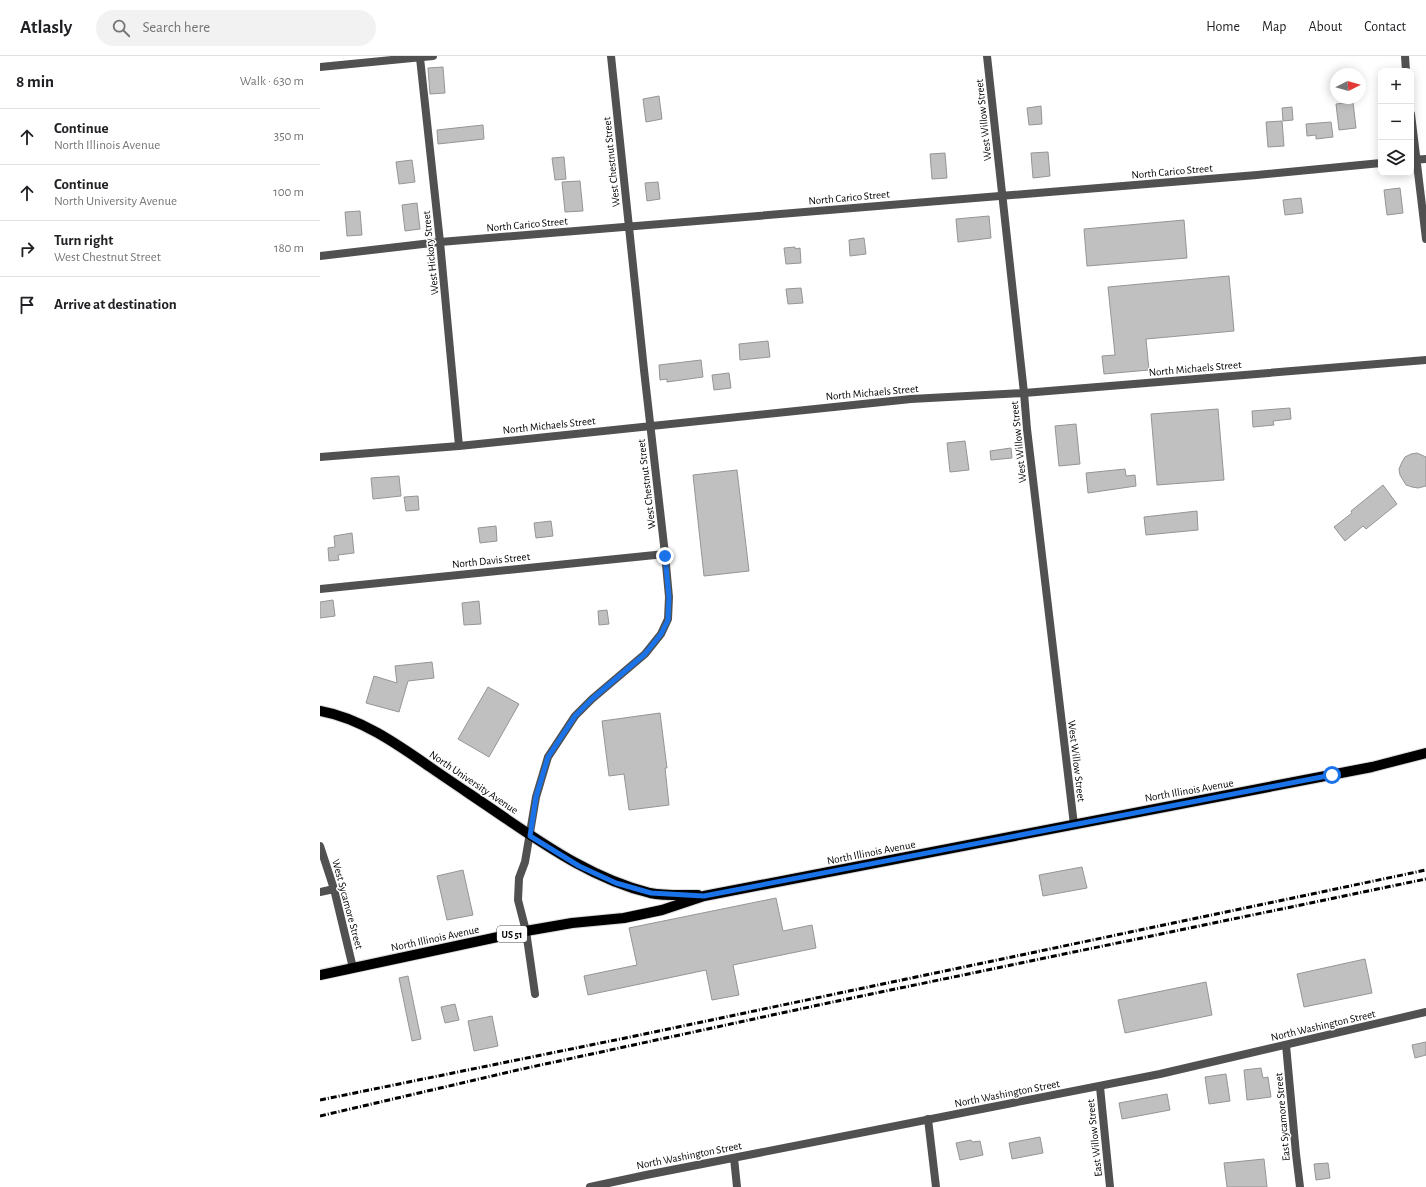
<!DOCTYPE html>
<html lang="en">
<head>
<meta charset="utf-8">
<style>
  :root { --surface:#fff; --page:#f2f2f2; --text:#202124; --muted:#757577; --line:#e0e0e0 }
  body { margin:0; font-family:"Alegreya Sans",sans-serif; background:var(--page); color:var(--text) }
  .controls { position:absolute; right:12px; top:12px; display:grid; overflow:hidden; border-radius:8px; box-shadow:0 2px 10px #0003 }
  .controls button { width:36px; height:36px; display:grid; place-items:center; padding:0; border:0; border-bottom:1px solid var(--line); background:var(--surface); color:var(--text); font:20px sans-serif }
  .compass { position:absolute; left:1010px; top:12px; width:36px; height:36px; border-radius:50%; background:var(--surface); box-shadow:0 2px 10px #0003; rotate:84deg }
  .stop { position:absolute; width:12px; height:12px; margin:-9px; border:3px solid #1a73e8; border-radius:50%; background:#fff }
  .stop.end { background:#1a73e8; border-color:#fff; box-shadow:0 1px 4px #0008 }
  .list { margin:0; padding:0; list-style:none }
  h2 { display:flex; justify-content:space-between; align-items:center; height:52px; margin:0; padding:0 16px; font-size:17px }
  h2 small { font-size:13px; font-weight:400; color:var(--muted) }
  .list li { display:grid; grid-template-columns:26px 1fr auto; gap:12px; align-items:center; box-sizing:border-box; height:56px; padding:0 16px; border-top:1px solid var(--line) }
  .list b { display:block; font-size:15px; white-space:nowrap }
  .list p { margin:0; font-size:13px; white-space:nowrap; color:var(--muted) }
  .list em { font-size:13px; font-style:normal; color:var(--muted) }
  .icon { flex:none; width:22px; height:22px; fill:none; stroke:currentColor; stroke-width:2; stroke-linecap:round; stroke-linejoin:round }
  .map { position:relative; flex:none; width:1106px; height:1131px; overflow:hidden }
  header { display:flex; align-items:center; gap:24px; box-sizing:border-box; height:56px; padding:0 20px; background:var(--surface); border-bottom:1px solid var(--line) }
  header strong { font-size:19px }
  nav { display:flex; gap:22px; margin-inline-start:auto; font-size:14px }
  .search { width:280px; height:36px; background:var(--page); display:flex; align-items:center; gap:10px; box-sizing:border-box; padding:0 14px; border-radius:22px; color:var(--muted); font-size:15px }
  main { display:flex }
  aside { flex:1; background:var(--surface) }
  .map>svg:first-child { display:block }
  .building { fill:#c0c0c0; stroke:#959595 }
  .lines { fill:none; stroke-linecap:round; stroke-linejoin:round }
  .primary-casing { stroke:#dbdbdb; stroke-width:12 }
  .minor { stroke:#515151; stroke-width:8 }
  .tertiary { stroke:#515151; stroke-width:8 }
  .primary { stroke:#000; stroke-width:10 }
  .rail { stroke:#000; stroke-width:3; stroke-dasharray:6 2 1 2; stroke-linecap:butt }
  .route { stroke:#1a73e8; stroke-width:5 }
  .labels { text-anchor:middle; stroke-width:3; stroke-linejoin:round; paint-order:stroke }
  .shield { fill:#fff; stroke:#4c4c4c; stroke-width:1 }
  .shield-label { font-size:10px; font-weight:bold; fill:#000 }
  .street-label { font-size:11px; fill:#000; stroke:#fff }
</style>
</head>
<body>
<header>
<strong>Atlasly</strong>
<div class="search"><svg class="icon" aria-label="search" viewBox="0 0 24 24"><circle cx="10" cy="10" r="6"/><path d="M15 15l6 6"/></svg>Search here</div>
<nav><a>Home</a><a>Map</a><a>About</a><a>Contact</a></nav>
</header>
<main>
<aside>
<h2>8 min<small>Walk · 630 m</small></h2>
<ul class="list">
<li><svg class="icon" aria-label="ahead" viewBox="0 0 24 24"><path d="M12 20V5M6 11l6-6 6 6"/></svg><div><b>Continue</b><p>North Illinois Avenue</p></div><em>350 m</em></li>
<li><svg class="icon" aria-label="ahead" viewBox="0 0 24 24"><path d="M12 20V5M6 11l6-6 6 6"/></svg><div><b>Continue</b><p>North University Avenue</p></div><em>100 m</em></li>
<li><svg class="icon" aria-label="right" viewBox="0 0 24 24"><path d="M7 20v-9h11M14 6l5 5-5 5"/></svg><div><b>Turn right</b><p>West Chestnut Street</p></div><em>180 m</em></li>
<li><svg class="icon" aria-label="arrive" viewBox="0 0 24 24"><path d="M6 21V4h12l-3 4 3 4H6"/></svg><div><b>Arrive at destination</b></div></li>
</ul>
</aside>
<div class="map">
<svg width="1106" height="1131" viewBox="0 0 1106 1131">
  <rect width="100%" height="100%" fill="#fff"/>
  <!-- building -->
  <path class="building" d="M123,11L125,37L110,38L108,12Z
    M339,40L342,63L326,66L323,43Z
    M1033,46L1036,72L1019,74L1016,48Z
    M721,50L722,68L709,69L707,52Z
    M972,51L973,64L963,65L962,52Z
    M962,65L964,90L948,91L946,66Z
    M1011,66L1013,81L996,83V79L987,80L986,68Z
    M163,69L164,83L118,88L117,74Z
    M728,96L730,120L713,122L711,97Z
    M625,97L627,122L612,123L610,98Z
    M244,101L246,123L235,124L232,102Z
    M92,104L95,126L79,128L76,106Z
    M260,125L263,155L245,156L242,126Z
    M338,126L340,143L327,145L325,127Z
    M1080,132L1083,157L1067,159L1064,134Z
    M981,142L983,157L965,159L963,144Z
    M97,147L100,173L85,175L82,149Z
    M40,155L42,179L27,180L25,156Z
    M669,160L671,182L638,186L636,163Z
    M864,164L867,202L767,210L764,173Z
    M544,182L546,198L530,200L529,184Z
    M475,191V193L480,192L481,207L466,208L464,192Z
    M909,220L914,275L826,283L829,314L784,318L782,300L795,299L788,231Z
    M481,232L483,247L468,248L466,233Z
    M448,285L450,301L420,304L419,288Z
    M381,304L383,321L347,326V323L340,324L339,309Z
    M409,317L411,332L394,334L392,319Z
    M970,352L971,363L953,365L954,369L933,371L932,355Z
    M898,353L904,424L837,429L831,358Z
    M756,368L760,408L739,410L735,370Z
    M645,385L649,414L630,416L627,387Z
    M691,392L692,402L671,404L670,395Z
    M1097,397L1106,401V430L1098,432L1092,431L1086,429L1080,419L1079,413L1082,406L1085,401L1091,398Z
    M805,413L806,420L815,419L816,430L768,437L766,417Z
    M417,414L429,515L384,520L373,419Z
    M79,420L81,440L53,443L51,422Z
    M1063,429L1077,448L1046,473L1043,470L1025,485L1014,471L1032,457L1031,455Z
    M98,440L99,454L86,455L84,441Z
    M877,455L878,474L826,479L824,461Z
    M231,465L233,480L216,482L214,467Z
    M176,470L177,485L160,487L158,472Z
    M32,477L34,497L18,499L19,504L9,505L8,492L15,491L14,480Z
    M13,544L15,560L0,562V546Z
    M159,545L161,568L144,569L142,547Z
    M287,554L289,568L279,569L278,555Z
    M112,606L114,622L88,625L79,656L46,647L54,620L77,627L75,610Z
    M168,631L199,648L169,701L138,683Z
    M340,657L347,712H345L349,749L309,754L304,718L289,720L282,665Z
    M762,811L767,832L723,840L719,819Z
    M143,814L153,859L127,864L117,820Z
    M456,842L463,875L492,869L496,892L413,909L419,939L392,944L386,914L268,939L264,920L317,909L309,872Z
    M1045,903L1052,937L984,951L977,918Z
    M88,920L101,983L92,985L79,922Z
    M886,926L892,959L805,977L798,944Z
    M135,948L139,964L125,967L121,951Z
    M172,960L178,990L154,995L148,965Z
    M1106,986V999L1095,1002L1092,989Z
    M941,1012L943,1022L948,1021L951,1041L927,1044L924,1014Z
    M906,1018L910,1045L889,1048L885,1021Z
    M847,1038L850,1054L802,1063L799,1047Z
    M720,1081L723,1097L692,1103L689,1087Z
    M651,1084L652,1086L660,1085L663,1099L640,1104L636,1087Z
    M944,1103L947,1131H907L904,1107Z
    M1008,1107L1010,1122L996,1124L994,1108Z"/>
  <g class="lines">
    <defs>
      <path id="primary" d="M0,655C40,662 77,688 110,711C136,729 162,746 188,764C232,794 277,824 330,837C345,840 363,839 378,839
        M0,919L206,875L252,867L304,862L342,854L384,840L1052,711L1106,697"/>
    </defs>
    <!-- primary casing -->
    <use href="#primary" class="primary-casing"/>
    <!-- minor -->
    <path class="minor" d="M1085,0L1086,15
      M100,2L120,186L139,390
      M0,11L113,0
      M1091,58L1106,183
      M1092,104L1106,103
      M0,200L120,186L937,119L1061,107
      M0,401L139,390L591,343L704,337L1106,304
      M0,533L345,498
      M0,790L14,833L33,912
      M0,836L14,833
      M215,938L206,875L198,844L199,822L205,806L216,741L228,701L255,660L272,643L325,598L341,578L348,563L349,541L345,498L324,314L291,0
      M966,989L976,1098L980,1131
      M780,1031L790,1131
      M608,1063L616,1131
      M414,1102L417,1131"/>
    <!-- tertiary -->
    <path class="tertiary" d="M667,0L704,337L707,373L754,769
      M270,1131L326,1119L840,1018L1106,956"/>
    <!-- primary -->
    <use href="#primary" class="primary"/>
    <!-- rail -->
    <path class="rail" d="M0,1044L315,980L1106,814
      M0,1060L202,1013L508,947L1106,823"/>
  </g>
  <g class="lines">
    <!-- route -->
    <path class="route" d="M345,500L349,541L348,564L341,578L325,598L272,643L255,660L228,701L216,741L210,780L259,810L296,827L331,837L384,840L1012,719"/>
  </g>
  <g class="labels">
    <!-- shield labels -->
    <rect class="shield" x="177" y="870" width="30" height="16" rx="3"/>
    <g class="shield-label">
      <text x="192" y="882">US 51</text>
    </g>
    <!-- street labels -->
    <g class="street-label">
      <text transform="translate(663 64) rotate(-96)" y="4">West Willow Street</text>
      <text transform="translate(291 106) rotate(-96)" y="4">West Chestnut Street</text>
      <text transform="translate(852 115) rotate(-5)" y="4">North Carico Street</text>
      <text transform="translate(529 141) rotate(-5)" y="4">North Carico Street</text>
      <text transform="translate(207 168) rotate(-5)" y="4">North Carico Street</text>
      <text transform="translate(110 197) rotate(-96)" y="4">West Hickory Street</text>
      <text transform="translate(875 312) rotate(-5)" y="4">North Michaels Street</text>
      <text transform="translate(552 336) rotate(-5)" y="4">North Michaels Street</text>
      <text transform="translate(229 369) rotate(-6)" y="4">North Michaels Street</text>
      <text transform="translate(698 386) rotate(-96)" y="4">West Willow Street</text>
      <text transform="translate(326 428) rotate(-97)" y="4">West Chestnut Street</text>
      <text transform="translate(171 504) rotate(-6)" y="4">North Davis Street</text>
      <text transform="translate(757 705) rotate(83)" y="4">West Willow Street</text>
      <text transform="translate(154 726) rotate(34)" y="4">North University Avenue</text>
      <text transform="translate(869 734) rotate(-10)" y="4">North Illinois Avenue</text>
      <text transform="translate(551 796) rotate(-11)" y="4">North Illinois Avenue</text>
      <text transform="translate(28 848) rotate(75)" y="4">West Sycamore Street</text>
      <text transform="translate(115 882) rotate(-12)" y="4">North Illinois Avenue</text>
      <text transform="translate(1003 969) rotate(-13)" y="4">North Washington Street</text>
      <text transform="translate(687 1037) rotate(-11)" y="4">North Washington Street</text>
      <text transform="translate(962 1061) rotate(-95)" y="4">East Sycamore Street</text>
      <text transform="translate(774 1082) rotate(-96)" y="4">East Willow Street</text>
      <text transform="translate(369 1099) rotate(-11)" y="4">North Washington Street</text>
    </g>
  </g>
</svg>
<div class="controls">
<button>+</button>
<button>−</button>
<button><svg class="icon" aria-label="layers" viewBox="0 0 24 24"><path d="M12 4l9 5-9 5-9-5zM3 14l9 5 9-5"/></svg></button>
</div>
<svg class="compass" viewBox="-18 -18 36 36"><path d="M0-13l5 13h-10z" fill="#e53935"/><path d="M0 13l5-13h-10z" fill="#757577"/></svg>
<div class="stop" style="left:1012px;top:719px"></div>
<div class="stop end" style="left:345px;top:500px"></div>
</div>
</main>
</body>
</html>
